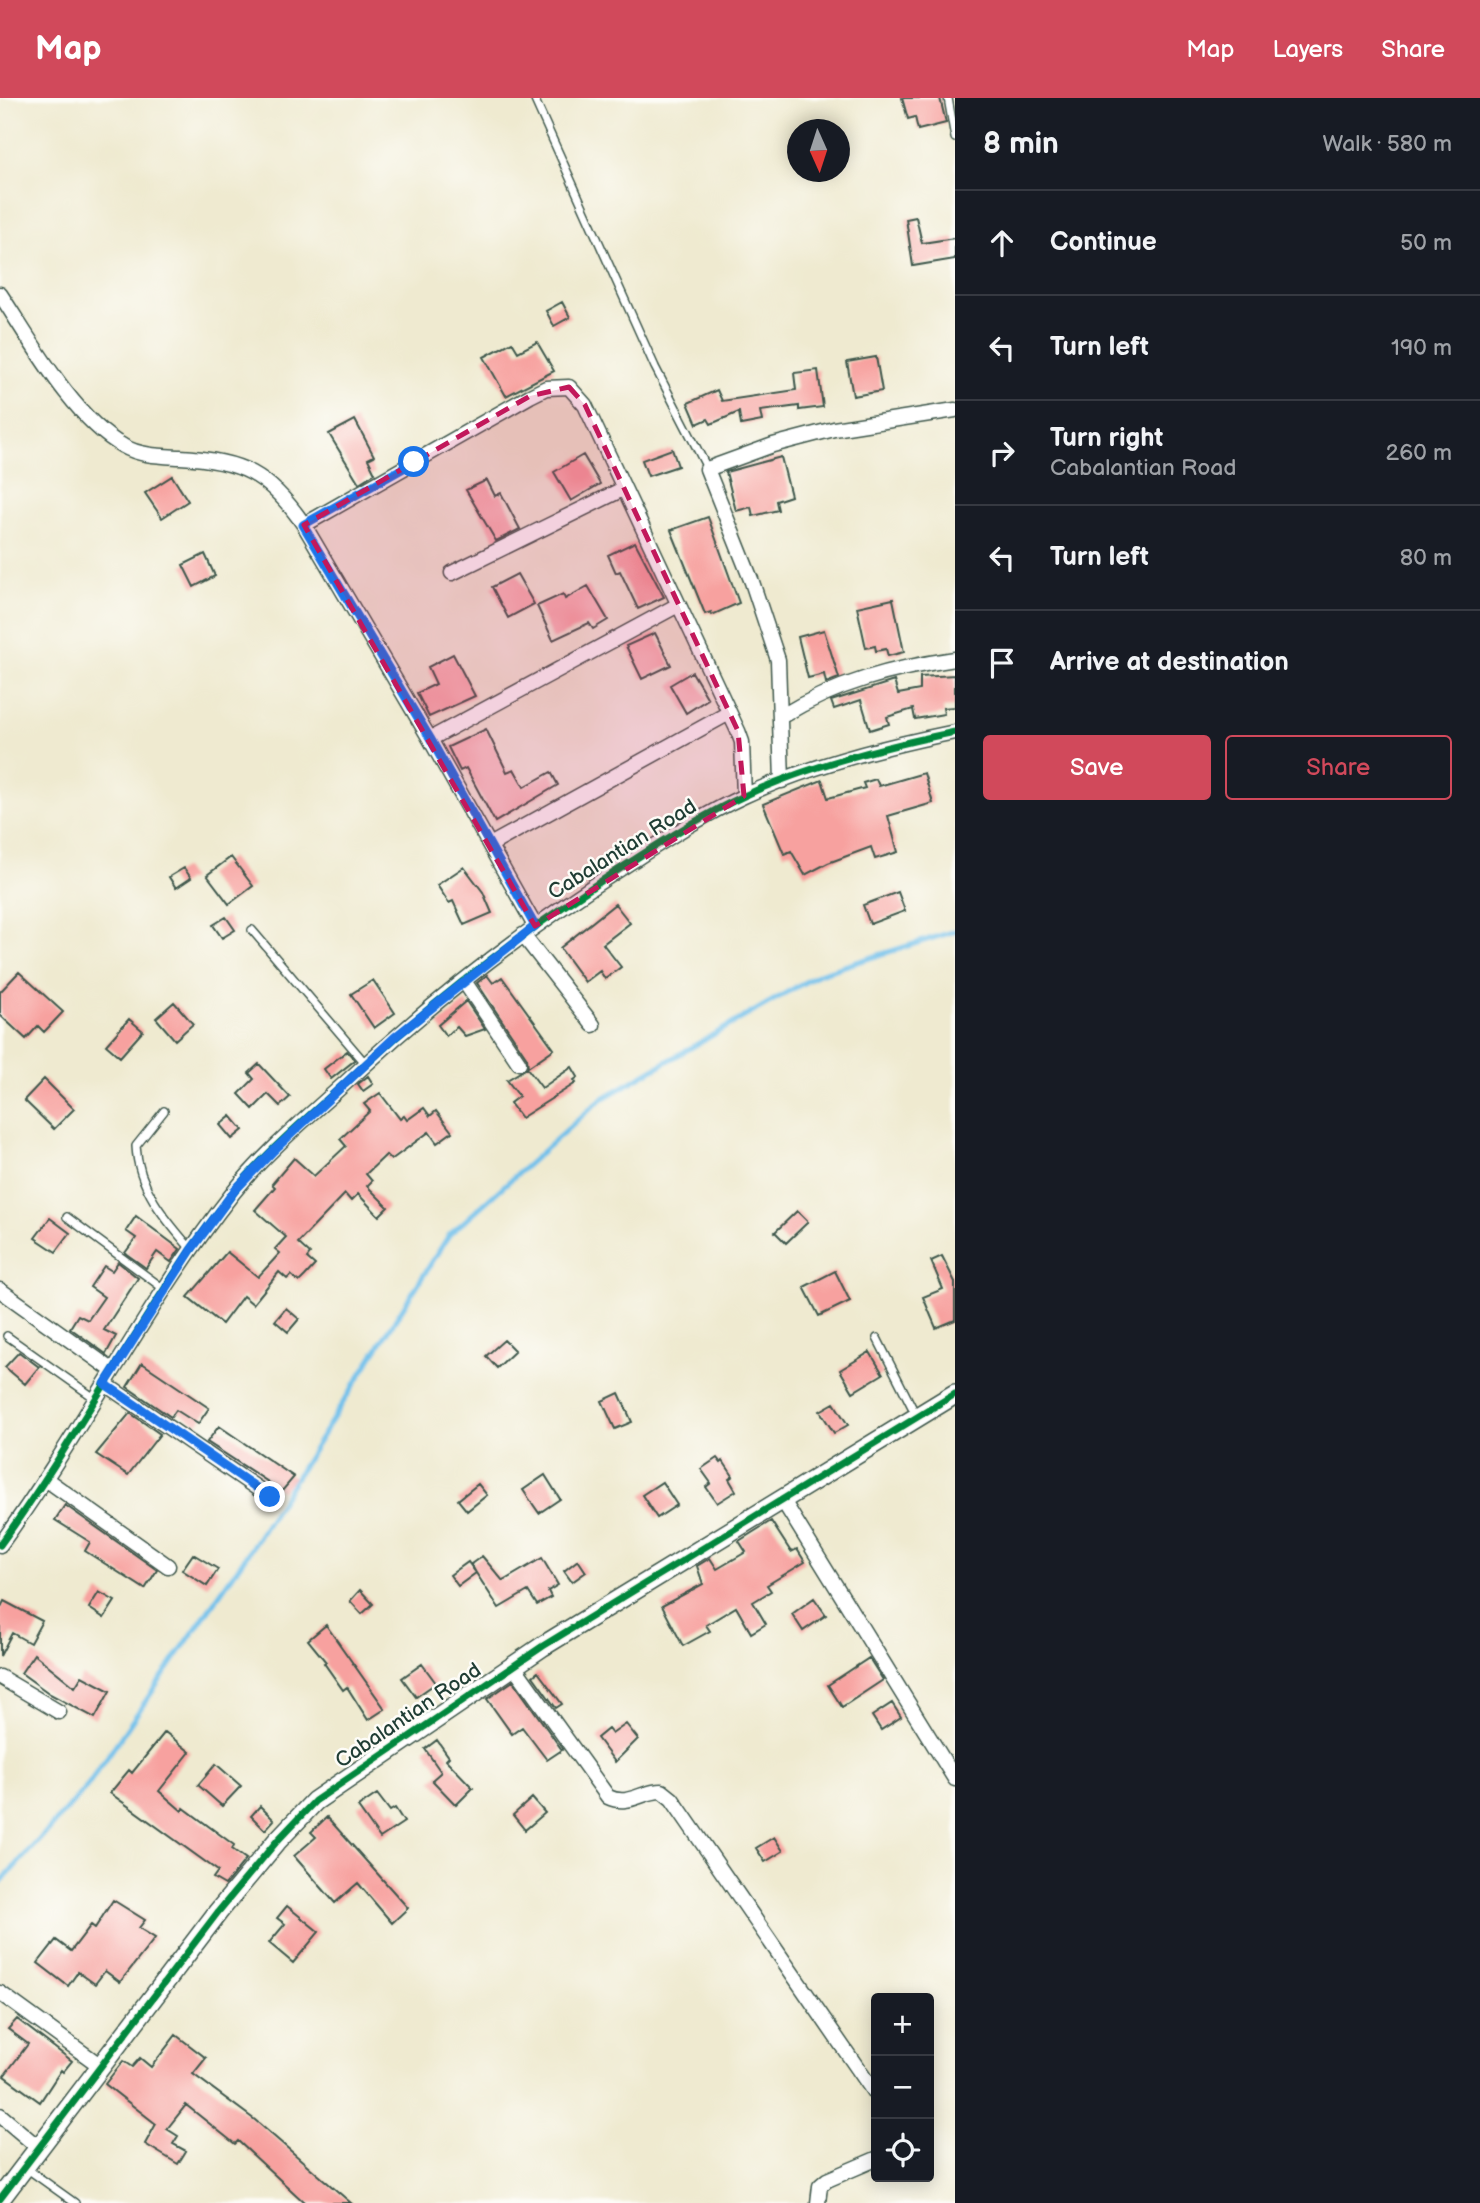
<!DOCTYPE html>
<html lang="en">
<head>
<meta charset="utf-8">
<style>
  :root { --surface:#171b24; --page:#20242c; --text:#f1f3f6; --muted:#9ea1a6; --line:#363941; --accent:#d1495b }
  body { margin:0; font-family:"Balsamiq Sans",sans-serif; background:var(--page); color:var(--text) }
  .controls { position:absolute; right:21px; bottom:21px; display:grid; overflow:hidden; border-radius:7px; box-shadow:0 4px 18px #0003 }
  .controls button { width:63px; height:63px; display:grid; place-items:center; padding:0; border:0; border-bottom:2px solid var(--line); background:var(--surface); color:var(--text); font:35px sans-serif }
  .compass { position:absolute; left:787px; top:21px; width:63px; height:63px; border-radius:50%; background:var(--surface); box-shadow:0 4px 18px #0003; rotate:177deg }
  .stop { position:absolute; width:21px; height:21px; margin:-16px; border:5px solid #1a73e8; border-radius:50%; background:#fff }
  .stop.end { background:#1a73e8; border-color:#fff; box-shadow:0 2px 7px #0008 }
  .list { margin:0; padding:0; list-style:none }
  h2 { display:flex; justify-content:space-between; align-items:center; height:91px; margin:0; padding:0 28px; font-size:30px }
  h2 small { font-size:23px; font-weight:400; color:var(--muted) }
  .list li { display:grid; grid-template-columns:46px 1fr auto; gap:21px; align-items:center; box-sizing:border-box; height:105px; padding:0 28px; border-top:2px solid var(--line) }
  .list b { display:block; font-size:26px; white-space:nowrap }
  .list p { margin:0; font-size:23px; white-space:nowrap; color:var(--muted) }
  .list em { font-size:23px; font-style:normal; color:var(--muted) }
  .actions { display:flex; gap:14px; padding:21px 28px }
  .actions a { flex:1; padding:16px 0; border:2px solid var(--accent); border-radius:7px; text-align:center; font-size:24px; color:var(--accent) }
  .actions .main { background:var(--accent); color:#fff }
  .icon { flex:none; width:38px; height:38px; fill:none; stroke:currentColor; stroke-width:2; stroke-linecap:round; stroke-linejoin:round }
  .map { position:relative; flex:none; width:955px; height:2105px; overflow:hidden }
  header { display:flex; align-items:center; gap:42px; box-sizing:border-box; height:98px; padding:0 35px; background:var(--accent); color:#fff }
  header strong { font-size:33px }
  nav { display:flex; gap:38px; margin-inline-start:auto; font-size:24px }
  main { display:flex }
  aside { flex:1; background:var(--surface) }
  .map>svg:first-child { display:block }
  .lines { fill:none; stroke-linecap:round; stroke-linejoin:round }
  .stream { stroke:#70c0eb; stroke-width:5 }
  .building { fill:#f7a19f }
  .lane-casing { stroke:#3e574b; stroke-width:10 }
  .street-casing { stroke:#3e574b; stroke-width:17 }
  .secondary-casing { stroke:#3e574b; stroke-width:22 }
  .lane { stroke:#fff; stroke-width:7 }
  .street { stroke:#fff; stroke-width:14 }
  .secondary { stroke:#fff; stroke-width:19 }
  .cycleway-casing { stroke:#fdfcf7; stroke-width:11 }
  .cycleway { stroke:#00873e; stroke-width:7 }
  .route { stroke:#1a73e8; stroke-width:9 }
  .marked { fill:#c2185b; fill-opacity:0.2; stroke:#c2185b; stroke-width:5; stroke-dasharray:14 9; stroke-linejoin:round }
  .labels { text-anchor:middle; stroke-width:5; stroke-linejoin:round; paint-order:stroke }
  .street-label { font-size:21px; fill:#1f3d34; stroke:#fdfcf7 }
</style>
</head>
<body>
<header>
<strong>Map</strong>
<nav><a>Map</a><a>Layers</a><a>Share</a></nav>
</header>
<main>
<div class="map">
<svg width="955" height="2105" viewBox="0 0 955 2105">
  <rect width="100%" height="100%" fill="#fdfcf7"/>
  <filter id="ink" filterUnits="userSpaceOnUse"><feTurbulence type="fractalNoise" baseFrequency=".0143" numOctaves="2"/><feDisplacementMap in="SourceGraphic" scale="14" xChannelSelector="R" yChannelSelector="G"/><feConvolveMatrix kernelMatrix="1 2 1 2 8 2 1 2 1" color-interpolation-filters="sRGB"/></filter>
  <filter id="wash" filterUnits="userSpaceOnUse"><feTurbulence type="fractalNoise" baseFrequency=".00686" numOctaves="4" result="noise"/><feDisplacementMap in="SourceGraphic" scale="28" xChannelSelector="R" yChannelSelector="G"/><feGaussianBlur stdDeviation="1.57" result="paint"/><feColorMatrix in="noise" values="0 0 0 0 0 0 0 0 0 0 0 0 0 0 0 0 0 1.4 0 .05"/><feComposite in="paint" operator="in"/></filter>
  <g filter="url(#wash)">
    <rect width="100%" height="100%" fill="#efead0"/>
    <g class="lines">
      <!-- stream -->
      <path class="stream" d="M0,1785L85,1691L248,1455L449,1137L600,1002L819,876L955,833"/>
    </g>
    <g id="blocks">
      <!-- building -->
      <path class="building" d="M902,0H940L946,25L918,32L915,19L908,21Z
        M916,119L922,145L955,140V161L913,168L906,121Z
        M562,204L570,219L554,228L546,213Z
        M512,244L518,254L537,244L554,273L506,298L484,259Z
        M876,259L882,293L853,298L847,264Z
        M818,272L823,309L799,312V308L760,313L762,323L741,327L739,314L711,326L708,321L697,326L688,305L717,292L722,303L796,292L794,275Z
        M355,322L374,358L368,361L375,375L359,385L329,336Z
        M672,351L678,368L648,378L642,362Z
        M583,357L600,386L571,403L554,374Z
        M781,359L791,398L776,403L778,412L753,418L751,409L736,413L726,374Z
        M172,378L188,403L162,420L145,395Z
        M487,382L495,398L501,395L520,431L496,443L466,392Z
        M708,419L739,505L712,517L711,514L705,516L671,432Z
        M635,444L664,499L638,511L620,473L616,475L608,457Z
        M205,456L215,478L194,489L183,467Z
        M517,476L534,506L508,520L492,489Z
        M588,488L608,522L593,531L589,525L553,542L537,508L563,496L565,501Z
        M893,501L904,554L888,558L886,551L876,553L875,548L866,550L857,509Z
        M824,532L839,580L826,585L824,576L808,580L798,539Z
        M655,535L671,567L642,581L626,548Z
        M453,556L475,598L429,619L417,595L436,586L428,569Z
        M692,574L708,601L686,615L670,587Z
        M955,577V609L943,610L944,616L915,621L913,611L887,619L889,626L870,632L861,602L834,611L831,603L894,583L898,596L920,592V579Z
        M486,631L507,674L514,671L524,689L551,674L558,687L495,724L466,670L460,673L448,649Z
        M924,675L933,705L888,718L898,754L875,761L871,749L828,765L805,777L791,753L784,756L763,706L822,682L828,700L832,699L865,690L863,685L876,681L879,688Z
        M231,759L253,788L229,806L207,777Z
        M464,769L483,794L492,815L464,827L453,803L449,805L437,787Z
        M184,770L191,780L176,790L169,779Z
        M898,794L905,813L870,826L863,807Z
        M615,806L630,825L603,846L621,869L605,881L600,873L585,884L560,850Z
        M226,819L235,832L222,840L213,827Z
        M19,874L63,914L44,934L38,928L26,941L0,917V894Z
        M487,877L493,885L502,879L554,951L528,969L527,960L477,885Z
        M373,882L395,915L374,930L351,896Z
        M466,903L485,931L465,938L457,929L446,938L438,927Z
        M174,904L193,926L175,942L156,920Z
        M129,921L143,933L120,959L106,947Z
        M347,953L355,962L331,981L324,971Z
        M259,966L290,999L280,1008L268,996L253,1011L239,996L254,981L249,975Z
        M572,969L578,979L574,982L576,985L521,1020L510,1005L519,998L507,982L527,970L542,990Z
        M368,978L373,986L363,993L358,986Z
        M44,981L74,1011L54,1031L24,1002Z
        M380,995L400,1021L404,1018L407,1022L424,1010L430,1018L436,1013L452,1034L437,1045L429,1034L391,1062L386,1057L366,1076L372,1083L367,1088L388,1109L379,1118L358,1096L351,1103L345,1096L298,1145L310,1156L307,1160L315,1167L305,1178L299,1184L291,1177L287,1181L279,1174L253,1206L243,1198L222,1226L188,1199L227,1154L258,1179L280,1155L275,1151L286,1139L255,1112L275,1089L272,1086L294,1060L314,1078L346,1048L340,1041L370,1013L364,1006Z
        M231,1018L243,1032L232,1041L220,1027Z
        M797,1113L808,1124L786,1145L775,1134Z
        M136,1118L180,1151L171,1164L157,1154L146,1170L125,1155L136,1140L126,1133Z
        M50,1120L70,1135L56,1154L35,1140Z
        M942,1158L955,1184V1222L936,1230L923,1199L943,1191L931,1163Z
        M118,1164L138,1180L104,1232L116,1238L106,1256L70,1230L78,1217L88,1222L104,1199L90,1189L104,1168L112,1173Z
        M835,1173L850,1203L819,1218L804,1189Z
        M286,1210L299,1221L288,1234L275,1223Z
        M504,1242L515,1253L497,1270L486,1258Z
        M19,1254L39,1269L25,1286L5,1269Z
        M870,1254L883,1276L853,1294L840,1272Z
        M142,1265L209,1310L198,1326L176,1312L171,1319L127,1289Z
        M619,1295L632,1324L615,1331L602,1303Z
        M834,1305L848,1327L834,1335L820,1313Z
        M130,1315L160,1336L128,1377L96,1356Z
        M219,1328L294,1379L282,1393L207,1344Z
        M717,1360L721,1365L723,1363L733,1378L729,1381L736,1393L717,1405L706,1389L711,1385L701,1371Z
        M545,1377L560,1401L539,1415L523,1392Z
        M662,1384L677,1407L657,1420L642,1397Z
        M478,1386L487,1397L467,1413L458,1402Z
        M65,1407L157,1472L145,1491L85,1453L90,1444L55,1422Z
        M771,1423L791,1454L797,1451L805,1464L767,1487L771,1493L753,1504L766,1526L751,1535L736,1509L706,1527L710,1533L683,1548L662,1508L703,1486L697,1468L710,1460L717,1471L746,1454L739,1443Z
        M193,1456L218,1471L207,1488L182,1472Z
        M482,1458L503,1483L542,1460L558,1487L548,1493L551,1499L537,1507L528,1493L499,1510L476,1475L458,1488L450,1477L468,1464L476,1475L471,1466Z
        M578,1462L586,1474L572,1484L564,1473Z
        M360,1492L373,1506L362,1516L350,1503Z
        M99,1494L115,1503L104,1520L89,1510Z
        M814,1500L826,1517L803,1533L792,1516Z
        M4,1503L42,1523L30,1545L12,1535L0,1558V1511Z
        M326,1527L385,1611L368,1622L347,1589L343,1592L324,1565L326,1564L308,1542Z
        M34,1556L75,1589L82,1578L110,1593L95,1620L50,1596L21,1575Z
        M869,1560L883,1582L842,1609L828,1587Z
        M422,1566L436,1585L416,1599L402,1580Z
        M538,1574L562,1606L556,1610L533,1578Z
        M513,1583L562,1652L547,1662L522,1629L512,1636L487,1601Z
        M892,1605L901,1619L881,1632L872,1618Z
        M626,1626L638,1641L615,1664L597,1640L608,1631L612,1636Z
        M165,1634L190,1654L159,1693L182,1713L184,1710L234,1747L232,1751L246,1761L225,1787L213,1780L218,1773L110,1695L129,1672L132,1675Z
        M437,1642L449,1659L446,1662L473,1690L456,1707L432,1682L441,1674L425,1651Z
        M216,1666L241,1688L222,1708L198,1687Z
        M377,1696L390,1713L395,1710L404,1724L380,1740L358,1709Z
        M532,1700L545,1715L525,1732L513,1717Z
        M260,1708L274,1722L265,1732L251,1718Z
        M327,1719L408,1810L392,1825L358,1785L335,1805L294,1758L316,1739L311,1734Z
        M774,1739L783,1753L765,1764L756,1750Z
        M113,1802L145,1822L139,1830L155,1840L120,1884L105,1873L95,1886L78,1874L68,1888L38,1865L56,1842L71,1853L91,1827L95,1830Z
        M287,1808L319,1834L293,1865L269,1845L285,1826L277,1820Z
        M17,1921L72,1963L63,1974L61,1972L40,2004L4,1978L28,1946L8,1931Z
        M176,1937L206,1960L193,1976L255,2022L351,2105H305L238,2043L235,2046L186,2007L167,2031L178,2038L173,2046L186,2053L178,2066L145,2046L156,2026L105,1986L123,1963L132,1969L140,1960L151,1969Z"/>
    </g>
  </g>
  <g filter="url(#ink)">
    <use href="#blocks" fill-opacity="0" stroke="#3e574b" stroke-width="2"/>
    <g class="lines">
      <defs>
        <path id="lane" d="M534,0L655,269L707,370
          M948,0L955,40
          M252,832L366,966
          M164,1013L136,1048C138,1090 165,1121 191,1151
          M67,1119L164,1191
          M7,1238L96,1301
          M877,1240L916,1317
          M26,2070L75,2105"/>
        <path id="street" d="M0,196C31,243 74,321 123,348C140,358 161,358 180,359C242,362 269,376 304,427L430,641L535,828
          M304,427L530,298L546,290L569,289L585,307L738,633L742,644L744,698
          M452,475L623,391
          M782,618C836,585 893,570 955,561
          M430,641L678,507
          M782,683L778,562L752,484L707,371L773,347L834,331L955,312
          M490,747L729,615
          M523,837L593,927
          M464,883L519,965
          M0,1192L112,1272
          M105,1286L270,1399
          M47,1382L168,1468
          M782,1401L955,1681
          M0,1447C83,1333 146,1205 233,1095C268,1051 313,1015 354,977C440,897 533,826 632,763C668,740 705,716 744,698C808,668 886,648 955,634
          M513,1567L608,1699C629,1709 641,1693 662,1693L672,1701L876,1997
          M0,1579L59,1614
          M0,1895L102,1969
          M0,2017L40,2051
          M818,2105L820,2088L827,2082L876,2061"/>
        <path id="secondary" d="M0,2101L218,1814L277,1743L315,1703L543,1548L955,1296"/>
      </defs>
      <!-- lane casing -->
      <use href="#lane" class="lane-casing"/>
      <!-- street casing -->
      <use href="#street" class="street-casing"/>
      <!-- secondary casing -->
      <use href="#secondary" class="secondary-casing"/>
      <!-- lane -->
      <use href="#lane" class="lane"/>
      <!-- street -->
      <use href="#street" class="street"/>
      <!-- secondary -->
      <use href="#secondary" class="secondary"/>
      <defs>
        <path id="cycleway" d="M0,1447C83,1333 146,1205 233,1095C268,1051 313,1015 354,977C440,897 533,826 632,763C668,740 705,716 744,698C808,668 886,648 955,634
          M0,2101L218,1814L277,1743L315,1703L543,1548L955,1296"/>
      </defs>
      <!-- cycleway casing -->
      <use href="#cycleway" class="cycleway-casing"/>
      <!-- cycleway -->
      <use href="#cycleway" class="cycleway"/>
    </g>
  </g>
  <g class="lines" filter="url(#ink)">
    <!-- route -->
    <path class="route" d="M270,1399L105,1286L191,1152L235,1092L272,1054L395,939L535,828L430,640L303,427L414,364"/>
  </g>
  <!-- marked area -->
  <path class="marked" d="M569,289L585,307L738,633L744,698L535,828L304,427L530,298Z"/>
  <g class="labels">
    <!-- street labels -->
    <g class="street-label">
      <text transform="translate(622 751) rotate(-32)" y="7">Cabalantian Road</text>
      <text transform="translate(408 1617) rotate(-34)" y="7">Cabalantian Road</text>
    </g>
  </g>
</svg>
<div class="controls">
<button>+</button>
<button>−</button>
<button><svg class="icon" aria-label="locate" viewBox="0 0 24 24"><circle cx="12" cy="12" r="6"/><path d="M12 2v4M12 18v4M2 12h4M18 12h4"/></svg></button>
</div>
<svg class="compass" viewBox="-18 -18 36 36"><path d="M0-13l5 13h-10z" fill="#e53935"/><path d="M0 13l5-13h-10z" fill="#9ea1a6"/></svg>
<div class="stop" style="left:414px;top:364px"></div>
<div class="stop end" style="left:270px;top:1399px"></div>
</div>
<aside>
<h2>8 min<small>Walk · 580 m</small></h2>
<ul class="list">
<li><svg class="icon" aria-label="ahead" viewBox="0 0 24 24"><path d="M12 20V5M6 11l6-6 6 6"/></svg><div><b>Continue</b></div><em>50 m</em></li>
<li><svg class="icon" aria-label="left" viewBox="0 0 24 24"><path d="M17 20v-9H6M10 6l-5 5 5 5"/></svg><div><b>Turn left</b></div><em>190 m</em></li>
<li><svg class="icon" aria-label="right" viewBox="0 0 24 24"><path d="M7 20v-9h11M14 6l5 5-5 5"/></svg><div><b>Turn right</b><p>Cabalantian Road</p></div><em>260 m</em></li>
<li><svg class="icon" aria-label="left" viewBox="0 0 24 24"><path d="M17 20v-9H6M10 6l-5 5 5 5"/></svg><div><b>Turn left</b></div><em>80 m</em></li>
<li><svg class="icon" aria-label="arrive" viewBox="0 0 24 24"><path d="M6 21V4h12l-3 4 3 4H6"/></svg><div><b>Arrive at destination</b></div></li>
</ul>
<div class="actions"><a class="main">Save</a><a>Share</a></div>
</aside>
</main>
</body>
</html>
